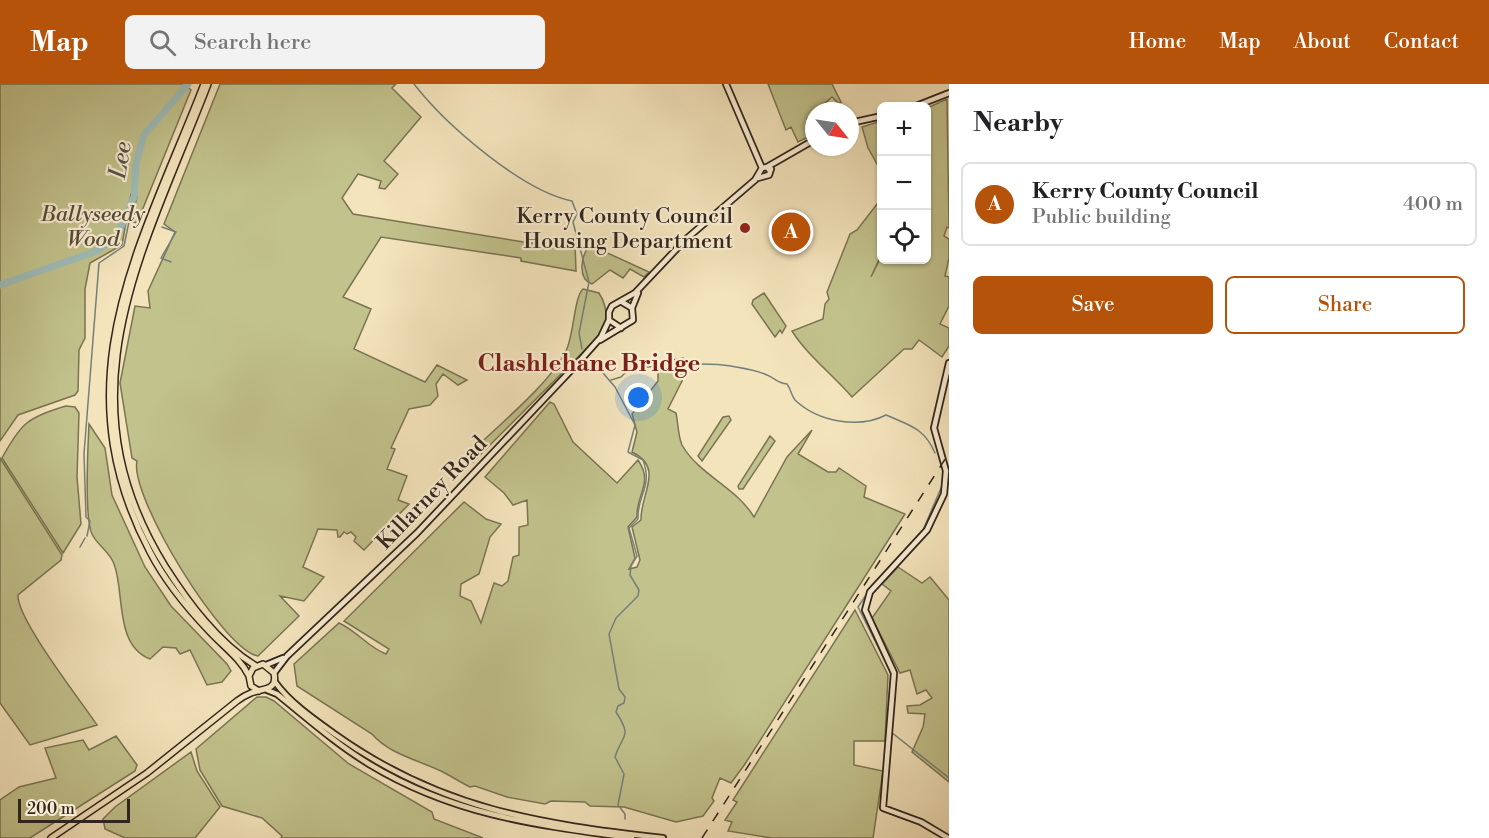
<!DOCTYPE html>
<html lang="en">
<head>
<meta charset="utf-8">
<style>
  :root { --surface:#fff; --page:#f2f2f2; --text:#202124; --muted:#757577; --line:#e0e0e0; --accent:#b45309 }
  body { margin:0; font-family:"Libre Bodoni",serif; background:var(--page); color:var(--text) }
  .controls { position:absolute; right:18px; top:18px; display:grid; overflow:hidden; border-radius:9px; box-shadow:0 2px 4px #0004 }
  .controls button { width:54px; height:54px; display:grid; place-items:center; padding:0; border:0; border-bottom:2px solid var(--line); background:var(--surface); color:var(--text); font:30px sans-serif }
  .compass { position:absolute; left:805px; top:18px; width:54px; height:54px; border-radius:50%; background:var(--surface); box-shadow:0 2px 4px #0004; rotate:120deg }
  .scale { position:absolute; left:18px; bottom:15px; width:112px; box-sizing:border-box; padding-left:6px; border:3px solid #32251d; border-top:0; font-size:16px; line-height:21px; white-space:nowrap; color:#32251d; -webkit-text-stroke:4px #f8edd3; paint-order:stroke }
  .you { position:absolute; left:639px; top:314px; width:21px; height:21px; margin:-15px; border:4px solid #fff; border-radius:50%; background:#1a73e8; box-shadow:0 0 0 9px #1a73e833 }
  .badge { display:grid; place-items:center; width:39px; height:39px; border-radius:50%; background:var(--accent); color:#fff; font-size:20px; font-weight:700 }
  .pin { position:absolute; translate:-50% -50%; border:3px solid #fff; box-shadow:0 2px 6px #0006 }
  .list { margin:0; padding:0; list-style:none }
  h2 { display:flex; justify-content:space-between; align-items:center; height:78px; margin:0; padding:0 24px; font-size:26px }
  h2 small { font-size:20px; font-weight:400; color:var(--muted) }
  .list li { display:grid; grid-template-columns:39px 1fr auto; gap:18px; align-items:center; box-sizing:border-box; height:84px; margin:0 12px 12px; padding:0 12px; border:2px solid var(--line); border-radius:9px }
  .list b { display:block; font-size:22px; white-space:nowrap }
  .list p { margin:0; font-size:20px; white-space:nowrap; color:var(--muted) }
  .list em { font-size:20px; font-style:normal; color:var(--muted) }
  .actions { display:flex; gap:12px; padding:18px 24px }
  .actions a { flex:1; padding:14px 0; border:2px solid var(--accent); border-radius:9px; text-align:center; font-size:21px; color:var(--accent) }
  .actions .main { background:var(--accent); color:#fff }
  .icon { flex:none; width:33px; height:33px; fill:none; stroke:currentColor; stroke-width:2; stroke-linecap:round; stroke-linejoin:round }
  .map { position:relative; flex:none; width:949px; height:754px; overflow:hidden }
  header { display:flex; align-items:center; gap:36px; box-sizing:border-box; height:84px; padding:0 30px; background:var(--accent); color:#fff }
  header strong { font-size:28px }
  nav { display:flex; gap:33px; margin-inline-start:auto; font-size:21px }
  .search { width:420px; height:54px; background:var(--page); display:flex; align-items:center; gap:15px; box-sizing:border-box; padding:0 21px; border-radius:9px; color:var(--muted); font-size:22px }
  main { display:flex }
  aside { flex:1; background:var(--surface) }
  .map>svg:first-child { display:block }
  .green { fill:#c2c28c; stroke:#7a7454; stroke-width:1.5 }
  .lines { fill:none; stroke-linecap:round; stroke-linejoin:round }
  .stream { stroke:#73807b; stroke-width:1.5 }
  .river { stroke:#9ebdb9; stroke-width:7 }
  .secondary-casing { stroke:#32251d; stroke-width:8 }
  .primary-casing { stroke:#32251d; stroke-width:8 }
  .highway-casing { stroke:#32251d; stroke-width:8 }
  .secondary { stroke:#f8edd3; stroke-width:4.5 }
  .primary { stroke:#f4e4bc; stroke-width:4.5 }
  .highway { stroke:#f4e4bc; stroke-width:5 }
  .rail { stroke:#32251d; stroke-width:1.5; stroke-dasharray:10 10; stroke-linecap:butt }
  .poi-dot { fill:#8f2418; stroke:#f8edd3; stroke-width:2 }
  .labels { text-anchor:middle; stroke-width:4.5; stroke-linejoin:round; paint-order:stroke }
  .park-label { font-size:22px; font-style:italic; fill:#564c39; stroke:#f8edd3 }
  .poi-label { font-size:22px; fill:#32251d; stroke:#f8edd3; text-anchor:end }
  .street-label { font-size:22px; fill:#32251d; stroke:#f8edd3 }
  .water-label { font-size:24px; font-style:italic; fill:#52534c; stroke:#f8edd3 }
  .neighbourhood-label { font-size:24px; font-weight:bold; fill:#7a1f14; stroke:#f8edd3 }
</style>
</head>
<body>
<header>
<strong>Map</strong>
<div class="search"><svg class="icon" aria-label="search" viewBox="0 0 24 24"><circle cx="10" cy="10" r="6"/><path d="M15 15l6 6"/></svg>Search here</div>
<nav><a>Home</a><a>Map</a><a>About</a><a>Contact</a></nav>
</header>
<main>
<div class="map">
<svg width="949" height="754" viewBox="0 0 949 754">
  <rect width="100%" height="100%" fill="#f4e4bc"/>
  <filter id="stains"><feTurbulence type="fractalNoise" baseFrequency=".00333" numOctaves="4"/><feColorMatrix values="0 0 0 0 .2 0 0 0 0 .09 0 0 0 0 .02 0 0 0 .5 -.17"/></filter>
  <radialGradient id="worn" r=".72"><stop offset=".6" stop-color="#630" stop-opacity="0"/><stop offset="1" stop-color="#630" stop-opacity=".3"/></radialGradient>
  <!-- green -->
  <path class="green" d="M0,0H184L191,6L137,139L131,137L137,113L131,110L122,161L90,179L85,205V254L79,266L78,307L75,311L18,331L0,357Z
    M220,0H396L392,4L421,33L384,77L398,90L385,105L379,104L381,97L358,90L342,114L353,130L530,159H575L576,187L521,177V174L381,153L343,213L371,225L354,265L425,298L437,281L467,296L458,301L443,290L436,300L438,312L430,321L409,325L391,364L395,365L387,385L407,392L398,416L409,420L364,466L354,457L356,453L351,448L347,450L344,448L340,453H338L337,446L318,445L303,483L324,493L304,517L280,512L299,532L258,572C223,566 129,412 137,377L132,374L120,299L135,222L150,224L148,207L175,148L164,140Z
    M768,0H832L841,18L839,20L832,13L807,35L814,41V50L798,58L791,43L786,46Z
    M947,15L949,144L947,143L944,152L949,155V174L945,192L949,193V222L940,240L949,244V262L942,273L919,256L912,265H904L852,313C833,291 807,271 792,247L823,235L825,220L829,215L827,208L850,150L857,146L881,115V171L871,193L881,173L926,176L927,24Z
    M881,37H882L881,87L868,64L862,43Z
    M590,161L649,188L644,193L630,185L623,194L610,186L592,200C577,195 581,171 590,161Z
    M583,205L599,209C606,220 608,233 605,246L473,378L467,372C496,343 548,302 566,267C574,251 574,213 583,205Z
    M764,209L786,242L782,249L780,246L775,253L752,220L753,216Z
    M683,274L685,278L682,297L668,325L676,329C678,338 678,352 682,361C699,391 736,403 754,433L787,373L812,346L798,370L828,388H836L839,384L866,402L864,413L905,430L745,680L731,699L720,694L712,714L714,717L703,732L676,738L624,723L590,722L585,718L551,717L545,720L507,713L475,702L470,703C460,698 451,692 441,687C418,676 389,670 372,650L297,602L294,580L339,539C357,547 369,564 386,570L389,565L344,537L464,418L486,435L501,440L490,453L479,490L461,500L460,512L471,517L481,539L494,499L502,502L508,497L513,473L519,471V443L528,441L527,416L513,421L504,409L485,393L550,318L554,320L573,358L617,399L638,376C654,399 636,410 637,433L628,443L635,474L629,485L637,483L640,476L632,443L641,436C640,410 665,384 632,368L637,348L632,330L658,297V279Z
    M66,322L75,323L79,329L77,393L81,440L63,469L2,374C21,339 28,333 66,322Z
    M729,332L731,336L702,377L698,372L723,333Z
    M89,340L105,364L112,411L145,483L171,522L227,580L231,587L222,598L207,601L190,566L180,570L176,564L163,563L150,575C114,561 125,508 114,480C110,468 97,461 92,450C84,434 88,361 89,340Z
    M770,352L775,357L743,405H739L738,402Z
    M0,374L62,471L61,476L18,511C16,534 81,617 97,641L30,661L0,619Z
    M898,483L922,499L930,493L949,516V698L912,668L923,643L925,630L908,629L907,622L920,621L932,614L926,606L917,610L910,586L900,589L872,534L891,507L882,500Z
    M855,526L888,591L885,657H854V681L883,687L873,754H772L728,747L732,738L725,736L737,718L733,716Z
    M257,613H266L274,617L349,680L432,728L434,735L483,754H281L282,752L262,734L222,722L200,686L196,665Z
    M116,652L137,681L135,687L30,754H0V716L19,703L56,694L45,664L83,656L89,666Z
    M191,668L197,687L220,723L195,754H125L105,745L103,735L115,723Z"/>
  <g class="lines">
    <!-- stream -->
    <path class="stream" d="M414,0C446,41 522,107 572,117L577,130L573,138L589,198L579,249L582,265
      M130,131L141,135
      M162,143L176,148L161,174L171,178
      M591,275L615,303L635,341L628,368L643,376C653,404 637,410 638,435L629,444L637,472L631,482L630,491L639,506L638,512L616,534L609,550L619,605L625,613L624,619L618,622L616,628C633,654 622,650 615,673L624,690L618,721L625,730V735
      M611,296L621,293L629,285C657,282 703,277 731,282C742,284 757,286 767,291C775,294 777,299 787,300C791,305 791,311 795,316C818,338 859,345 886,331C911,342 924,344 935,369
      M87,452L90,437L86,433L84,370L99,179L124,162L134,113
      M80,463L85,454
      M870,504L923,446L941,404
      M868,508L858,523L891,589L887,646
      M891,648L949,694"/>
    <!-- river -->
    <path class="river" d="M0,201L97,167L117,152L134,113L136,79L144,51L188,0"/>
    <defs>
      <path id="secondary" d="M726,0L762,84
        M916,22L949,9
        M850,39L882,32
        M767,83L814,56
        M758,94L769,91L771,85
        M632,224L638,209
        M621,244L609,236V228L612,222L635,209L685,156L755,96L762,84L767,83L770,87
        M600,256L633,236L632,224L622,218
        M266,581L283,574
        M274,589L287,572L417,449L577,280L601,253L609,236
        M948,754L921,738L883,724L894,589L865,526L870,508L927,446L944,410L946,387L934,344L949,279"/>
      <path id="primary" d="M275,598C290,619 315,636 336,651C440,725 539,740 663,754
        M267,606L277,610C307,634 336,660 369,680C453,731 536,741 632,754"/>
      <path id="highway" d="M204,0C141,162 59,295 150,468C165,497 187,524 210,548C223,562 240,574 249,592
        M208,0C144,167 58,309 165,482C188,518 218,559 256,582
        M51,754L147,689L237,617C241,614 246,611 251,609C263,604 278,607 274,589L263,580L253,584L249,592L251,602L259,607"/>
    </defs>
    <!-- secondary casing -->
    <use href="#secondary" class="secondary-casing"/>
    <!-- primary casing -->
    <use href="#primary" class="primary-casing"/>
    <!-- highway casing -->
    <use href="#highway" class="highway-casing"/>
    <!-- secondary -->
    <use href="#secondary" class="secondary"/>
    <!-- primary -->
    <use href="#primary" class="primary"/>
    <!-- highway -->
    <use href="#highway" class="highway"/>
    <!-- rail -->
    <path class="rail" d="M702,754L949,369"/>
  </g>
  <!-- markers -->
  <circle class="poi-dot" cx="745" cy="144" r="6"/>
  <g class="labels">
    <!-- park labels -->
    <g class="park-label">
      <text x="93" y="137">Ballyseedy<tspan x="93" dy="25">Wood</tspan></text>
    </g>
    <!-- poi labels -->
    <g class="poi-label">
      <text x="733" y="139">Kerry County Council<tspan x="733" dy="25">Housing Department</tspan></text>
    </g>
    <!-- street labels -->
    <g class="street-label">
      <text transform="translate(431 408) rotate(-46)" y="8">Killarney Road</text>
    </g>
    <!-- water labels -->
    <g class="water-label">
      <text transform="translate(120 76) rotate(-80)" y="8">Lee</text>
    </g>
    <!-- neighbourhood labels -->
    <g class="neighbourhood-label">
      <text x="589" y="287">Clashlehane Bridge</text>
    </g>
  </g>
  <rect width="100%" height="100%" filter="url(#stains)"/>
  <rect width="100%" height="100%" fill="url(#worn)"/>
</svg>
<div class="controls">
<button>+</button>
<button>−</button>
<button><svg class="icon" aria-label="locate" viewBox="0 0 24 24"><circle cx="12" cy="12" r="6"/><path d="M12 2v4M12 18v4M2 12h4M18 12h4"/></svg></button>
</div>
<svg class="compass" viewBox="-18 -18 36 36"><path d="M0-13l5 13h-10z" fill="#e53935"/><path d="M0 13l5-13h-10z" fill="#757577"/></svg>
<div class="scale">200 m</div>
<div class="you"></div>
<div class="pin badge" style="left:791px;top:148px">A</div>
</div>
<aside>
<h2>Nearby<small></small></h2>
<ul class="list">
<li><span class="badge">A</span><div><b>Kerry County Council</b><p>Public building</p></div><em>400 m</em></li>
</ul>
<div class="actions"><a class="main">Save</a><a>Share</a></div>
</aside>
</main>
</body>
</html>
